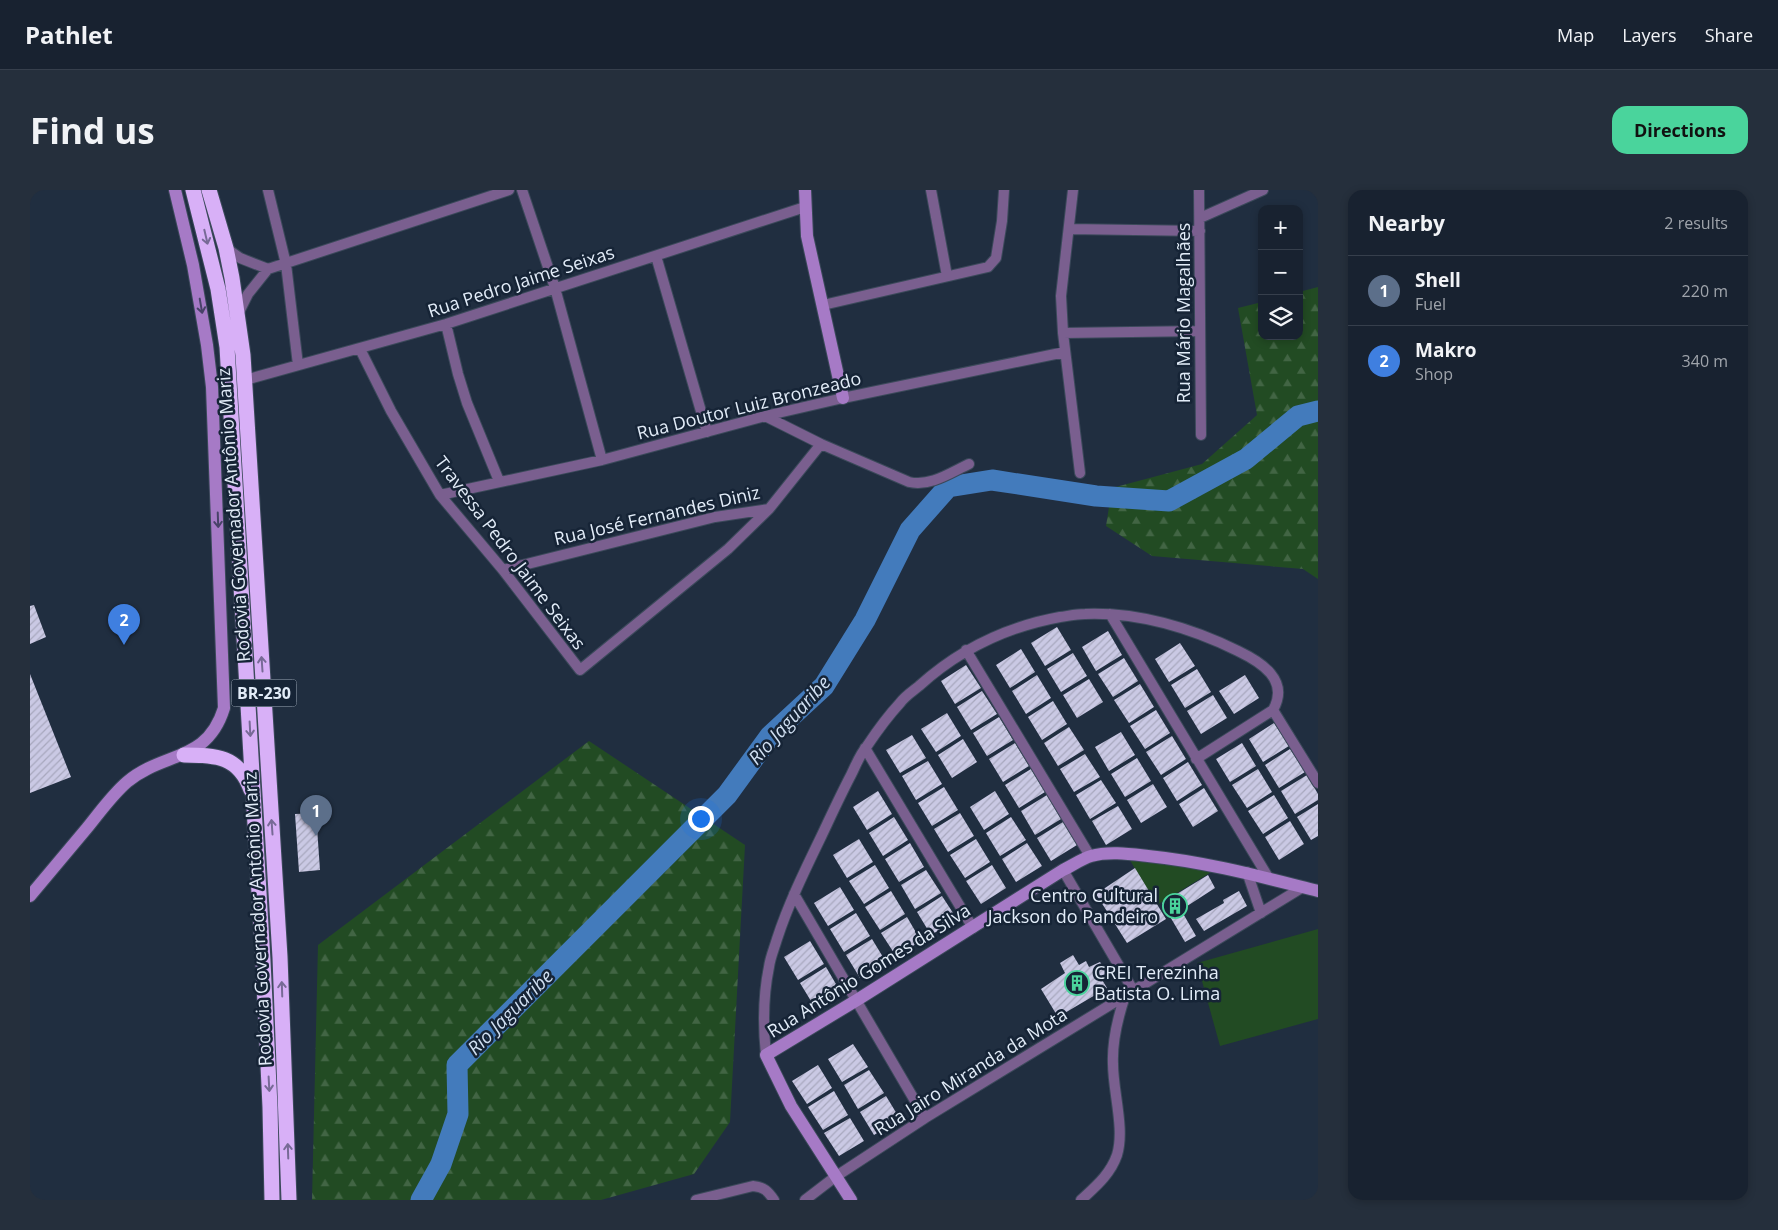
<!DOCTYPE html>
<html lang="en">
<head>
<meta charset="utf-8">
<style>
  :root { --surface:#182230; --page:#252f3c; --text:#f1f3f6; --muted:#9fa4ab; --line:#363f4c; --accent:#4ad49c }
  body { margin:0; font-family:"Open Sans",sans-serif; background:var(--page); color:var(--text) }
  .controls { position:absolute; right:15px; top:15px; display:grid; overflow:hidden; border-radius:10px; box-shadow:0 2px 8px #0003 }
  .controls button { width:45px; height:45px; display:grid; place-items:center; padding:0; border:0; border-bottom:1px solid var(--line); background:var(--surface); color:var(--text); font:25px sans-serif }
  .you { position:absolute; left:670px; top:628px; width:18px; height:18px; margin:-12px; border:4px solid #fff; border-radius:50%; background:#1a73e8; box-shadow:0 0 0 8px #1a73e833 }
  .badge { display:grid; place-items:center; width:32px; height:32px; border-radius:50%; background:var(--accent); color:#fff; font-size:16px; font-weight:700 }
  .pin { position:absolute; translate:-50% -41px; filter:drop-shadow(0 1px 2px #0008) }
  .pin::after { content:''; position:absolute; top:26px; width:18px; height:15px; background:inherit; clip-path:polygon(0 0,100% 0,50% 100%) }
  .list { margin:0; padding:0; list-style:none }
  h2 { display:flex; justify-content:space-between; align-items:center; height:65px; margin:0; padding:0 20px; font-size:21px }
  h2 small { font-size:16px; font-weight:400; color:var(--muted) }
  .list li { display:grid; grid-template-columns:32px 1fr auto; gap:15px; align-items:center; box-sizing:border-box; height:70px; padding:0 20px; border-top:1px solid var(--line) }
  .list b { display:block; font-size:19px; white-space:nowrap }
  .list p { margin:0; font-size:16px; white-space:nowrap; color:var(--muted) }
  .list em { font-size:16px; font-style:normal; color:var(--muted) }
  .icon { flex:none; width:28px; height:28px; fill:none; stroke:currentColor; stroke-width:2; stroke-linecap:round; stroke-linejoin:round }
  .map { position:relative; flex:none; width:1288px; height:1010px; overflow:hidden; border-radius:15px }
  header { display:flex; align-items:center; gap:30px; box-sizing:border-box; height:70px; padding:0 25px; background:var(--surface); border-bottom:1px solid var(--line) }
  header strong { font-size:24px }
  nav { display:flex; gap:28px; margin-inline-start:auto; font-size:18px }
  .intro { display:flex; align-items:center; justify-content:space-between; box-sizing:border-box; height:120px; padding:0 30px }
  h1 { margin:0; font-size:35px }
  .button { padding:12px 22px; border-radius:15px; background:var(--accent); color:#111; font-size:18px; font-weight:700 }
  main { display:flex; gap:30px; padding:0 30px }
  aside { flex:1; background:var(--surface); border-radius:15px; box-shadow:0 2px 8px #0003 }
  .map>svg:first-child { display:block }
  .green { fill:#224b23 }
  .forest { fill:url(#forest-firs) }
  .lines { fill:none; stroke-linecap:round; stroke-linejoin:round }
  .river { stroke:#437bbc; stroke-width:21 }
  .building { fill:url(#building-hatch) }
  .street-casing { stroke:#3b495a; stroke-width:12 }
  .secondary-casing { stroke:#3b495a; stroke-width:14 }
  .highway-casing { stroke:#3b495a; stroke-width:17 }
  .street { stroke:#7a5f8f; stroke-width:10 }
  .secondary { stroke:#a67ac6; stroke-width:12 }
  .highway { stroke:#d8b0f7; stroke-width:15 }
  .oneway { stroke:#776a96 }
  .oneway2 { stroke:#484268 }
  .labels { text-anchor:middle; stroke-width:5; stroke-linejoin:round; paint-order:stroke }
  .shield { fill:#162436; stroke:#a5b0be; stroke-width:1 }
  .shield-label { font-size:16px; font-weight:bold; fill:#e2ecf8 }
  .street-label { font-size:18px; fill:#e2ecf8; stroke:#162436 }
  .poi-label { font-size:18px; fill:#e2ecf8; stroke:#162436; text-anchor:end }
  .water-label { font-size:19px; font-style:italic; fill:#d0dff1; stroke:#162436 }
</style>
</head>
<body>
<header>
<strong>Pathlet</strong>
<nav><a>Map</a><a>Layers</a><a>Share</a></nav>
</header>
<div class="intro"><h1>Find us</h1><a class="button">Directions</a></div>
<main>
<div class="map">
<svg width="1288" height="1010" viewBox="0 0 1288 1010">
  <defs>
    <pattern id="forest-firs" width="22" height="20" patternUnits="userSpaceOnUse" patternTransform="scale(1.25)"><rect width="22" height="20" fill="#224b23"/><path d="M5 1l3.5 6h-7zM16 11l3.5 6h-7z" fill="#426544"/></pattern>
    <pattern id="building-hatch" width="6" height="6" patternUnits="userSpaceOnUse" patternTransform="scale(1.25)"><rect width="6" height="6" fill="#cac9e4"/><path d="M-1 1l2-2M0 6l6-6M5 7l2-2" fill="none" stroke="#a8a8be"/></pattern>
  </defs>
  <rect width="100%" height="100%" fill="#202e40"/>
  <!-- green -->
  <path class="green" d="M1098,667L1188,678L1127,715Z
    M1288,739V829L1190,856L1167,773Z"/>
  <!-- forest -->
  <path class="forest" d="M1288,97V389L1273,379L1122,366L1076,336L1082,298L1172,274L1227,225L1208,118L1232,112V146H1269V102Z
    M559,551L715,655L700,932L664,984L571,1010H282L288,755Z"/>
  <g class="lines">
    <!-- river -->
    <path class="river" d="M391,1010L411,974L428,924L427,875L697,605L740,546L794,496L835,430L880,340L918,297L962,290L1066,306L1139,311L1216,269L1268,226L1288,221"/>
  </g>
  <!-- building -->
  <path class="building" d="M4,415L16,447L0,454V416Z
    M1027,437L1041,460L1015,476L1001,453Z
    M1078,441L1092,465L1066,481L1052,457Z
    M1150,453L1165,476L1139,492L1125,469Z
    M991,459L1005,482L980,498L966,475Z
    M1043,463L1057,486L1031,502L1017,479Z
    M1094,468L1108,491L1083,507L1068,484Z
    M936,475L951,498L925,514L911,491Z
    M1167,479L1181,502L1155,518L1141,495Z
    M0,484L41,587L0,603Z
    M1007,485L1021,508L996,524L982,501Z
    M1215,485L1229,508L1204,524L1189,501Z
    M1059,489L1073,512L1047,528L1033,505Z
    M1110,494L1124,517L1099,533L1084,510Z
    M952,501L967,524L941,540L927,517Z
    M1183,505L1197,528L1171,544L1157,521Z
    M1023,511L1037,534L1012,550L998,527Z
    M1126,520L1140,543L1115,559L1100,536Z
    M917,523L931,546L906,562L891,539Z
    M969,527L983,550L957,566L943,543Z
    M1244,533L1259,556L1233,572L1219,549Z
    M1039,537L1054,560L1028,576L1014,553Z
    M1091,542L1105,565L1079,581L1065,557Z
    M882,545L896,568L870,583L856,560Z
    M1142,546L1156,569L1131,585L1116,562Z
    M933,549L947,572L922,588L908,565Z
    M985,553L999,576L973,592L959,569Z
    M1212,553L1226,576L1200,592L1186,569Z
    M1260,559L1275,582L1249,598L1235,575Z
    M1055,564L1070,587L1044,602L1030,579Z
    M1107,568L1121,591L1095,607L1081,584Z
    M898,571L912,594L886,610L872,586Z
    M1158,572L1172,595L1147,611L1133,588Z
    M1001,579L1015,602L989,618L975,595Z
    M1228,579L1242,602L1217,618L1202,595Z
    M1277,585L1288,604V610L1265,624L1251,601Z
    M1071,590L1086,613L1060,629L1046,605Z
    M1123,594L1137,617L1111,633L1097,610Z
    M914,597L928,620L902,636L888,613Z
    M1174,598L1188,621L1163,637L1149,614Z
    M848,601L862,624L837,640L823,617Z
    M965,601L979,624L954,640L940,617Z
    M1017,605L1031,629L1005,645L991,621Z
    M1244,605L1258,628L1233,644L1218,621Z
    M1288,614V646L1281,650L1267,627Z
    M1088,616L1102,639L1076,655L1062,631Z
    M286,623L290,680L269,682L265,624Z
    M930,623L944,646L918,662L904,639Z
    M864,627L878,650L853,666L839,643Z
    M981,627L996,650L970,666L956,643Z
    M1260,631L1274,654L1249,670L1235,647Z
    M1033,632L1047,655L1021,671L1007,648Z
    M829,649L843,672L817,688L803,665Z
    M946,649L960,672L935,688L920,665Z
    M880,653L894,677L869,692L855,669Z
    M997,653L1012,676L986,692L972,669Z
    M845,675L859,698L834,714L819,691Z
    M962,675L976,698L951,714L936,691Z
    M1105,678L1136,729L1097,753L1066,704Z
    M896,680L911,703L885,719L871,695Z
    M1178,685L1185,698L1151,720L1166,746L1155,752L1132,713Z
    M810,697L824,720L798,736L784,713Z
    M861,701L875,724L850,740L835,717Z
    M1209,701L1217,716L1174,741L1166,729L1194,713L1193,710Z
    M912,706L927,729L901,745L887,722Z
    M826,723L840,746L814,762L800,739Z
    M877,727L891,751L866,766L851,743Z
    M842,749L856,772L830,788L816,765Z
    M780,751L794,774L768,790L754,767Z
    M1043,765L1049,775L1056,771L1059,777L1070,772L1078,783L1071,788L1077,798L1028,827L1011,799L1035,783L1030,773Z
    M796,777L810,801L784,816L770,793Z
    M823,854L838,877L812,892L798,869Z
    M788,875L802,898L777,914L762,891Z
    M839,880L854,903L828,919L814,895Z
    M804,901L818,925L793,940L778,917Z
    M856,906L870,929L844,945L830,922Z
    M820,928L834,951L809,966L794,943Z"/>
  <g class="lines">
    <defs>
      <path id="street" d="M238,0L256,74L268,175
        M492,0L525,98L572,270
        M901,0L917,86
        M1043,0L1031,106L1033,143L1050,283
        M1169,0L1171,245
        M1170,28L1233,0
        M1039,39L1170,41
        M196,58L210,68L238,79L479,0
        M626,66L677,242
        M793,115L958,77L966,68L972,31L974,0
        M208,124L218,104L238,79
        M416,134L428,184L437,213L469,291
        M1033,143L1170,141
        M330,159L361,221L410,305L473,380L550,480L698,359L739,319L791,254
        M215,190L416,134L775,17
        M735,226L791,254L879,292C900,297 920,283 939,274
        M410,305L572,270L735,226L813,208L1035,162
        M473,380L685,327L739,319
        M1080,424L1238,687
        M936,460L1060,666
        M1243,520L1288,593
        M835,558L943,738
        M1166,569L1243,520
        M1033,680L1103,800
        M1217,682L1231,723
        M764,704L895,928
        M736,865C733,836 733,806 739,777C740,768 744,759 747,749C758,715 774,682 790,649C800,628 810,606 821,585C826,575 830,564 837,556C847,541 858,526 870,513C875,506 883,501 889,496C930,459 975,437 1030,427C1038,426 1046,424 1055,424C1107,422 1161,438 1208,461C1231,472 1260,490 1243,520
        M666,1010L723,996C734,997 738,1001 744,1010
        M775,1010L805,987L895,928L1273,697
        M1051,1010C1065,997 1080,985 1087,965C1095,939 1083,902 1083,874C1082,851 1088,827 1095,806"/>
      <path id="secondary" d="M775,0L777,46L813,208
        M0,706C19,683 38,661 57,638C70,622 82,605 97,592C134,561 177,573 194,518L182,197L177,155L163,75L145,0
        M821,1010L761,916L736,865L827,810L1033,680C1042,676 1051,669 1061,666C1079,661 1100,664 1118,666C1177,672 1232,687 1288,701"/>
      <path id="highway" d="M163,0L188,99L197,157L233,771L240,917L242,1010
        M179,0L196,58L202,88L213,165L250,767L259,1010
        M154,565C186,565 209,566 221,600"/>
    </defs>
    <!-- street casing -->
    <use href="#street" class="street-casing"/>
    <!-- secondary casing -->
    <use href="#secondary" class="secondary-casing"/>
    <!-- highway casing -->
    <use href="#highway" class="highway-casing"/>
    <!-- street -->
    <use href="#street" class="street"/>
    <!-- secondary -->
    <use href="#secondary" class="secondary"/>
    <!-- highway -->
    <use href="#highway" class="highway"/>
  </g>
  <!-- one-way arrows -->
  <defs><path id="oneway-shaft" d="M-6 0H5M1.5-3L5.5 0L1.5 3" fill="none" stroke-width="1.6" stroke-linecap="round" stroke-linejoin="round" transform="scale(1.25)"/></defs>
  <g class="oneway">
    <use href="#oneway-shaft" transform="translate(176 47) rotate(77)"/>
    <use href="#oneway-shaft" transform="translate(232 474) rotate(-94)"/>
    <use href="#oneway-shaft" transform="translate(220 539) rotate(87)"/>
    <use href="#oneway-shaft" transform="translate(242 637) rotate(-94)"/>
    <use href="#oneway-shaft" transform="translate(252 799) rotate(-92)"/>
    <use href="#oneway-shaft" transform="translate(239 894) rotate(87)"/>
    <use href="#oneway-shaft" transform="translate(258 961) rotate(-92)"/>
  </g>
  <g class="oneway2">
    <use href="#oneway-shaft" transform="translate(171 116) rotate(80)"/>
    <use href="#oneway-shaft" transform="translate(188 330) rotate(88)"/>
  </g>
  <!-- icons -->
  <defs>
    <symbol id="building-ring" viewBox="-11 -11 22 22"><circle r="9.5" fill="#162436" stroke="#4ad49c" stroke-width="1.5"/><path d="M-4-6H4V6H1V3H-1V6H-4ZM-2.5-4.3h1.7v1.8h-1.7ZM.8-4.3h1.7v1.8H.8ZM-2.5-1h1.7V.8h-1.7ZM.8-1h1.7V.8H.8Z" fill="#4ad49c"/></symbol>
  </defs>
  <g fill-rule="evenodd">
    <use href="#building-ring" x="1131" y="702" width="28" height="28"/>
    <use href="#building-ring" x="1033" y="779" width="28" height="28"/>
  </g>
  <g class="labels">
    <!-- shield labels -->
    <rect class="shield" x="201.5" y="489.5" width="65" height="27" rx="4"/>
    <g class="shield-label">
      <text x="234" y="509">BR-230</text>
    </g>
    <!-- street labels -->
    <g class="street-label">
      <text transform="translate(491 92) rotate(-18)" y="6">Rua Pedro Jaime Seixas</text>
      <text transform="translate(1154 123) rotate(-90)" y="6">Rua Mário Magalhães</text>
      <text transform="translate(719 216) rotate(-14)" y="6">Rua Doutor Luiz Bronzeado</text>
      <text transform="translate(204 325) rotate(-94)" y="6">Rodovia Governador Antônio Mariz</text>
      <text transform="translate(627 326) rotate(-13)" y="6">Rua José Fernandes Diniz</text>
      <text transform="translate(480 363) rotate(53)" y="6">Travessa Pedro Jaime Seixas</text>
      <text transform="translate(228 729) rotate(-93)" y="6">Rodovia Governador Antônio Mariz</text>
      <text transform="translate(839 781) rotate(-32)" y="6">Rua Antônio Gomes da Silva</text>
      <text transform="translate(941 882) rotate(-32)" y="6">Rua Jairo Miranda da Mota</text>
    </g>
    <!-- poi labels -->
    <g class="poi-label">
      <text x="1128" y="712">Centro Cultural<tspan x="1128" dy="21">Jackson do Pandeiro</tspan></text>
      <text x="1064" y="789" text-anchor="start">CREI Terezinha<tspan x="1064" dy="21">Batista O. Lima</tspan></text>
    </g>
    <!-- water labels -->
    <g class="water-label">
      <text transform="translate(759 530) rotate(-48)" y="7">Rio Jaguaribe</text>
      <text transform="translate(480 822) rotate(-45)" y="7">Rio Jaguaribe</text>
    </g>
  </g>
</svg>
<div class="controls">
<button>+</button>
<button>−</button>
<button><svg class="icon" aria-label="layers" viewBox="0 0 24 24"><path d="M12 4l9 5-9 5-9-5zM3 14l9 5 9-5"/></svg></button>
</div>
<div class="you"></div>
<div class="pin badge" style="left:286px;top:646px;background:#5c6f8a">1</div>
<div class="pin badge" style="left:94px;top:455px;background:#3f7fe0">2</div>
</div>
<aside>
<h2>Nearby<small>2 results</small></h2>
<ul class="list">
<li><span class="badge" style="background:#5c6f8a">1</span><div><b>Shell</b><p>Fuel</p></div><em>220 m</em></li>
<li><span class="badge" style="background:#3f7fe0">2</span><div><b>Makro</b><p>Shop</p></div><em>340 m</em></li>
</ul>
</aside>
</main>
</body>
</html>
